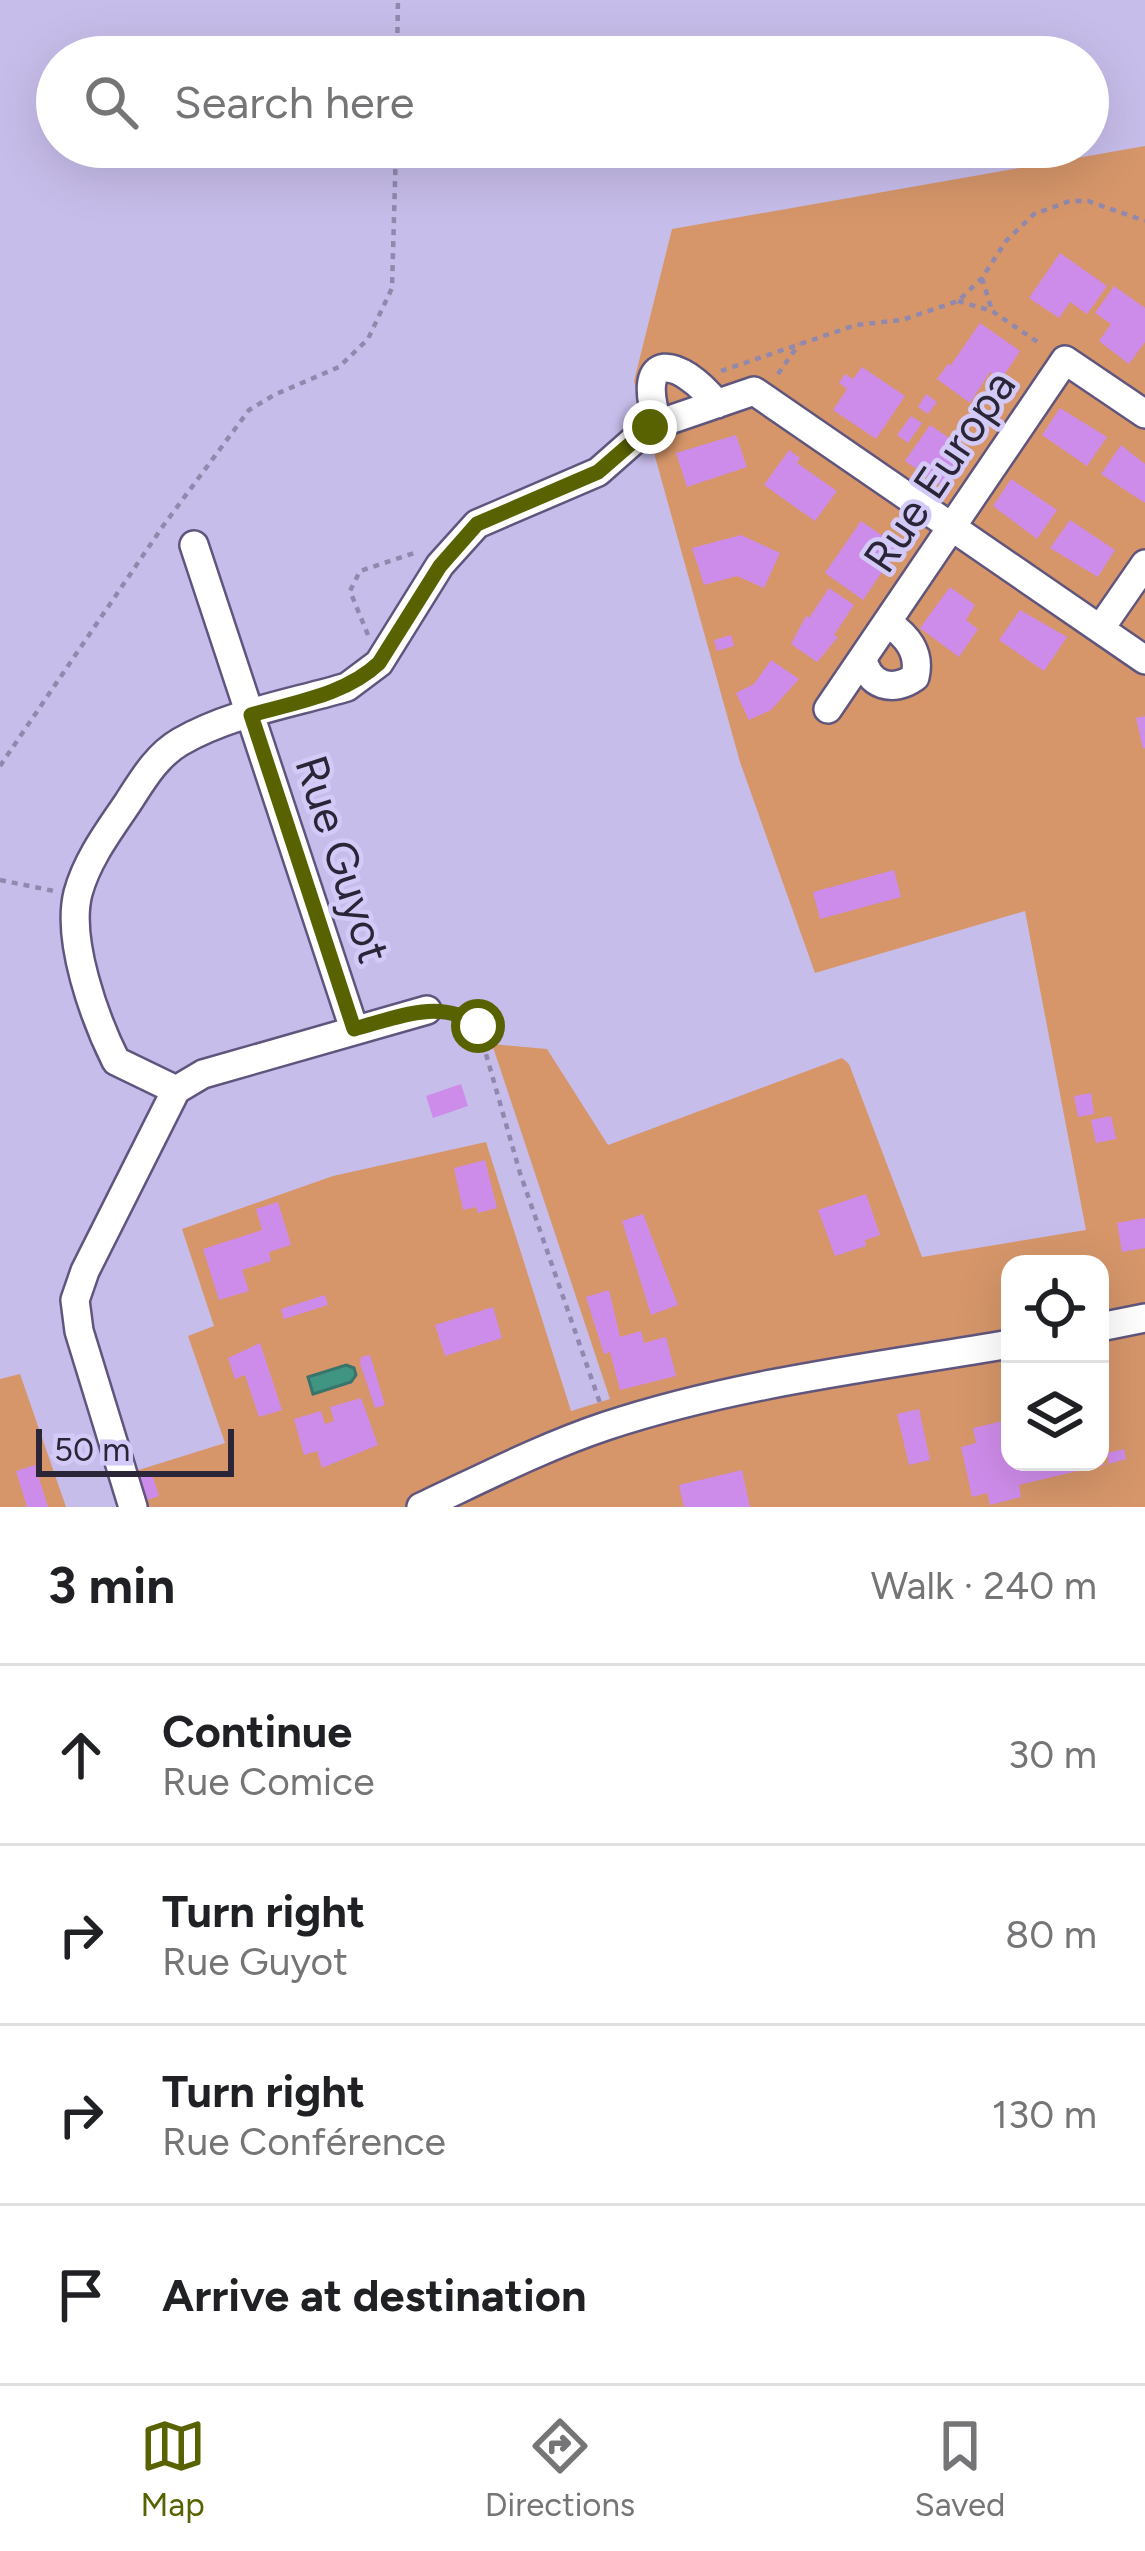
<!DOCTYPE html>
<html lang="en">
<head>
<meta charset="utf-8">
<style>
  :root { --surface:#fff; --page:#f2f2f2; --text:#202124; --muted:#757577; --line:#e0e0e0; --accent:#596200 }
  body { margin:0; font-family:Figtree,sans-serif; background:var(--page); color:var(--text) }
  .controls { position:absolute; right:36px; bottom:36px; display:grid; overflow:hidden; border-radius:24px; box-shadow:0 12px 48px #0002 }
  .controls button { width:108px; height:108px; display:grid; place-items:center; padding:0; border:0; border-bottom:3px solid var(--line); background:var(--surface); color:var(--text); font:60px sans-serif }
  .scale { position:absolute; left:36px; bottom:30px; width:198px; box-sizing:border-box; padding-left:12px; border:6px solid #2a2637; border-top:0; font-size:33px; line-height:42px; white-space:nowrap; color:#2a2637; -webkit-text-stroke:9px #d4caf7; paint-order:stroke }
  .stop { position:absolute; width:36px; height:36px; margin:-27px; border:9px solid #596200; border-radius:50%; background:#fff }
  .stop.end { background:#596200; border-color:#fff; box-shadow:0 3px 12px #0008 }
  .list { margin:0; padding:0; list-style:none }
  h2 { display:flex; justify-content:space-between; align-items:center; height:156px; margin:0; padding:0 48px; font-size:51px }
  h2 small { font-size:39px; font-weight:400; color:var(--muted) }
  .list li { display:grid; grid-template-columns:78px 1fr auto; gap:36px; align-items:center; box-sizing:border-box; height:180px; padding:0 48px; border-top:3px solid var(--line) }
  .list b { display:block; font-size:45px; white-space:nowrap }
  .list p { margin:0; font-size:39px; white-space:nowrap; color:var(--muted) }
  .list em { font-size:39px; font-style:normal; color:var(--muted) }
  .icon { flex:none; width:66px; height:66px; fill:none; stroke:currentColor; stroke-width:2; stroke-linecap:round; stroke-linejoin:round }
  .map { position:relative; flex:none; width:1145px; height:1507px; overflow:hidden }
  .search { position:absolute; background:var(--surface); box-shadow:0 12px 48px #0002; left:36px; right:36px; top:36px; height:132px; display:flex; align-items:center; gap:30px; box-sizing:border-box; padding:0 42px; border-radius:66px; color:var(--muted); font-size:45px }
  .sheet { height:876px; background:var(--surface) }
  nav { display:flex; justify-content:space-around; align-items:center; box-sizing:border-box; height:168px; border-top:3px solid var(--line); background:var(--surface); font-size:33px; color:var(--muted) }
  nav a { display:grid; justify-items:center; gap:6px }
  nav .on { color:var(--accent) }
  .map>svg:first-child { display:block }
  .green { fill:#d6966a; fill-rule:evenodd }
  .water { fill:#3f9581; stroke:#39746b; stroke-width:3 }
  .building { fill:#ce8cea }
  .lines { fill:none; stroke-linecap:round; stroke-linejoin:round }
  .minor-casing { stroke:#60567d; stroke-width:32 }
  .path { stroke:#9189ad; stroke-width:4.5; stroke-dasharray:6 6; stroke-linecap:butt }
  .minor { stroke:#fff; stroke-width:27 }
  .route { stroke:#596200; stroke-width:15 }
  .labels { text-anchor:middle; stroke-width:9; stroke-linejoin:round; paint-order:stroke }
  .street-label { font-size:45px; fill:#2a2637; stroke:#d4caf7 }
</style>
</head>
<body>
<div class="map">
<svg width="1145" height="1507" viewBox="0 0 1145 1507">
  <rect width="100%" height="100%" fill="#c7bdea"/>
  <!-- green -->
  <path class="green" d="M1145,146V1507H140L129,1473L225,1443L188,1336L214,1326L182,1229L333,1176L486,1142L571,1411L610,1399L492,1044L547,1049L608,1145L842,1058L849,1064L922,1257L1086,1230L1025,911L815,973L740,762L634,381L672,229ZM1010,1264H1100V1462H1010Z
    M20,1374L66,1507H0V1379Z"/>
  <!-- water -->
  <path class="water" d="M346,1365L354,1368L356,1375L351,1382L313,1394L308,1377Z"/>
  <!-- building -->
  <path class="building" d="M1060,253L1107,286L1087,314L1070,302L1059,318L1029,298Z
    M1114,286L1145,308V342L1129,364L1099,341L1111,324L1095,313Z
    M980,323L1020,351L1001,380L990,372L970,403L937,379L948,364L951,365Z
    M862,367L905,396L876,439L833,410L847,389L839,383L845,374L853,379Z
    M926,394L937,402L928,414L918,407Z
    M1060,408L1107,437L1087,466L1042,435Z
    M911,416L922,423L908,443L897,435Z
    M930,425L966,449L940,485L905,461Z
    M736,435L747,467L687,487L676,453Z
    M1121,445L1145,464V503L1101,474Z
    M789,450L800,458L797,463L837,491L815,521L764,485Z
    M1011,479L1057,510L1037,539L993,506Z
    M1070,520L1115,550L1098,577L1050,548Z
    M861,521L899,547L863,600L825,573Z
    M741,535L780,553L764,588L737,576L704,585L692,548Z
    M950,587L975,605L966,620L978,629L959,657L920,628Z
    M829,588L854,605L834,635L838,637L817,662L791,644L806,616L809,618Z
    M1020,610L1067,637L1044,671L999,640Z
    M731,635L734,646L717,651L714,640Z
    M771,660L799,679L771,710L749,720L736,693L754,684Z
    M1145,716V748L1143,749L1136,718Z
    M894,870L901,897L820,919L813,892Z
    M461,1084L468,1106L433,1118L426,1096Z
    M1091,1093L1094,1114L1078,1117L1074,1096Z
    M1111,1116L1116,1139L1096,1143L1091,1120Z
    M485,1160L497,1208L478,1213L476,1207L463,1210L454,1168Z
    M866,1194L880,1235L865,1240L866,1246L835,1256L818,1210Z
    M278,1202L291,1245L269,1252L271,1261L242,1270L249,1291L219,1300L203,1249L262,1230L256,1209Z
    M643,1214L678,1305L651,1315L622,1221Z
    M1145,1218V1248L1122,1252L1117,1223Z
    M609,1290L620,1337L641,1331L644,1343L666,1337L676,1376L620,1390L610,1352L604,1354L586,1297Z
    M325,1295L328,1305L284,1319L281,1309Z
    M493,1307L502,1338L445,1356L435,1325Z
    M260,1343L282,1410L259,1417L245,1375L235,1379L228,1358Z
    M370,1355L385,1405L375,1408L360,1363L361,1357Z
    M361,1398L378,1445L322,1468L317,1451L304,1455L294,1419L321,1411L325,1424L334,1421L330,1407Z
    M919,1409L930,1460L909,1465L897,1414Z
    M1003,1421L1010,1444V1462L1107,1464L1019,1485L1021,1497L990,1505L987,1493L972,1497L961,1447L976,1443L973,1428Z
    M1124,1449L1126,1459L1109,1464L1107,1453Z
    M35,1465L48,1507H27L16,1471Z
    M151,1470L159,1496L144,1501L136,1475Z
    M742,1470L750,1507H684L679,1485Z"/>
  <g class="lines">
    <defs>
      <path id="minor" d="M658,424C634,349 679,357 717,404
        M194,545L354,1029
        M1100,629L1145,564
        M863,658C868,686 893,693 915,677C921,652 907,636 887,622
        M828,709L1065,360L1145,414
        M176,1090L116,1061C95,1019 66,940 78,893C87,860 108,832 127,804C142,781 156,756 180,742C230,713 293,703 347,687L379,663L440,565L477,524L598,472L649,427L754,391L1145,660
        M1100,1327L1145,1318
        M133,1507L79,1331L75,1300L85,1271L176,1090L203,1074L427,1010
        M421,1507C481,1479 543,1447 606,1426C736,1383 875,1367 1010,1344"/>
    </defs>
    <!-- minor casing -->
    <use href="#minor" class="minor-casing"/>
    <!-- path -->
    <path class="path" d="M397,57L398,0
      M982,278L992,311
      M958,301L992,311L1042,345
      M721,371L856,325L902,320L958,301L982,278L1006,241L1034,214L1070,201H1088L1145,221
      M778,374L799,344
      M368,635L350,591L360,571L414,553
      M0,766L163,526L249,410L274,395L339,367L368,339L392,288L396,147
      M0,880L54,891
      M452,1012H460L478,1026L520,1173L600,1403"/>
    <!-- minor -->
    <use href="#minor" class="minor"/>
  </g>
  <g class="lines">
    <!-- route -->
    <path class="route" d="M478,1026C441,997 396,1018 354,1029L251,715C295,702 345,695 379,663L440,566L477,524L598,472L650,427"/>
  </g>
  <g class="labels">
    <!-- street labels -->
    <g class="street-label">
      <text transform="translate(939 471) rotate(-56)" y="16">Rue Europa</text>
      <text transform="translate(343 859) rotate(72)" y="16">Rue Guyot</text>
    </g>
  </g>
</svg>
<div class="controls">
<button><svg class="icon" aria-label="locate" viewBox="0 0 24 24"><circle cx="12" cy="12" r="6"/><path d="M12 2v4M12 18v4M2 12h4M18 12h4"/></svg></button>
<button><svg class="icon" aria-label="layers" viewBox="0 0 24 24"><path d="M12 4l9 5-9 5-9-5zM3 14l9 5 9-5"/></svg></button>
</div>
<div class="scale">50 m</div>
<div class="stop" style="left:478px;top:1026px"></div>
<div class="stop end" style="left:650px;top:427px"></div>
<div class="search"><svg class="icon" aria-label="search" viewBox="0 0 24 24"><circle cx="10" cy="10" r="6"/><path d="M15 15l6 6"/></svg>Search here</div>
</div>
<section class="sheet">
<h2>3 min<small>Walk · 240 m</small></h2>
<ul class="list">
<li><svg class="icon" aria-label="ahead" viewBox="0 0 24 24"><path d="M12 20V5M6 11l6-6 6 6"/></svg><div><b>Continue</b><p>Rue Comice</p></div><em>30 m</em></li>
<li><svg class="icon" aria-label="right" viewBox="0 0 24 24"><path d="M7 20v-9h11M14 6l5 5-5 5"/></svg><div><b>Turn right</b><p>Rue Guyot</p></div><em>80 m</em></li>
<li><svg class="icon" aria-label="right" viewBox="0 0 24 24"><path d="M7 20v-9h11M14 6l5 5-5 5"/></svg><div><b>Turn right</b><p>Rue Conférence</p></div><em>130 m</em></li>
<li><svg class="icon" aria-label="arrive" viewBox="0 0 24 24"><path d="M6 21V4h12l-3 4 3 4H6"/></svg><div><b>Arrive at destination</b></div></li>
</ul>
</section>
<nav>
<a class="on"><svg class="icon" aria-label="map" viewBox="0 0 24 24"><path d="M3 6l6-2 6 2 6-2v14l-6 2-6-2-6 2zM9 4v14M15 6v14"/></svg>Map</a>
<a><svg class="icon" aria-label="directions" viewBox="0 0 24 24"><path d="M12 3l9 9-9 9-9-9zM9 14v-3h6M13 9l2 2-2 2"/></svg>Directions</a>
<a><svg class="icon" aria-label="saved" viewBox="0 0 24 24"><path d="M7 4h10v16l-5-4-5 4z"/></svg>Saved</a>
</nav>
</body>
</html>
